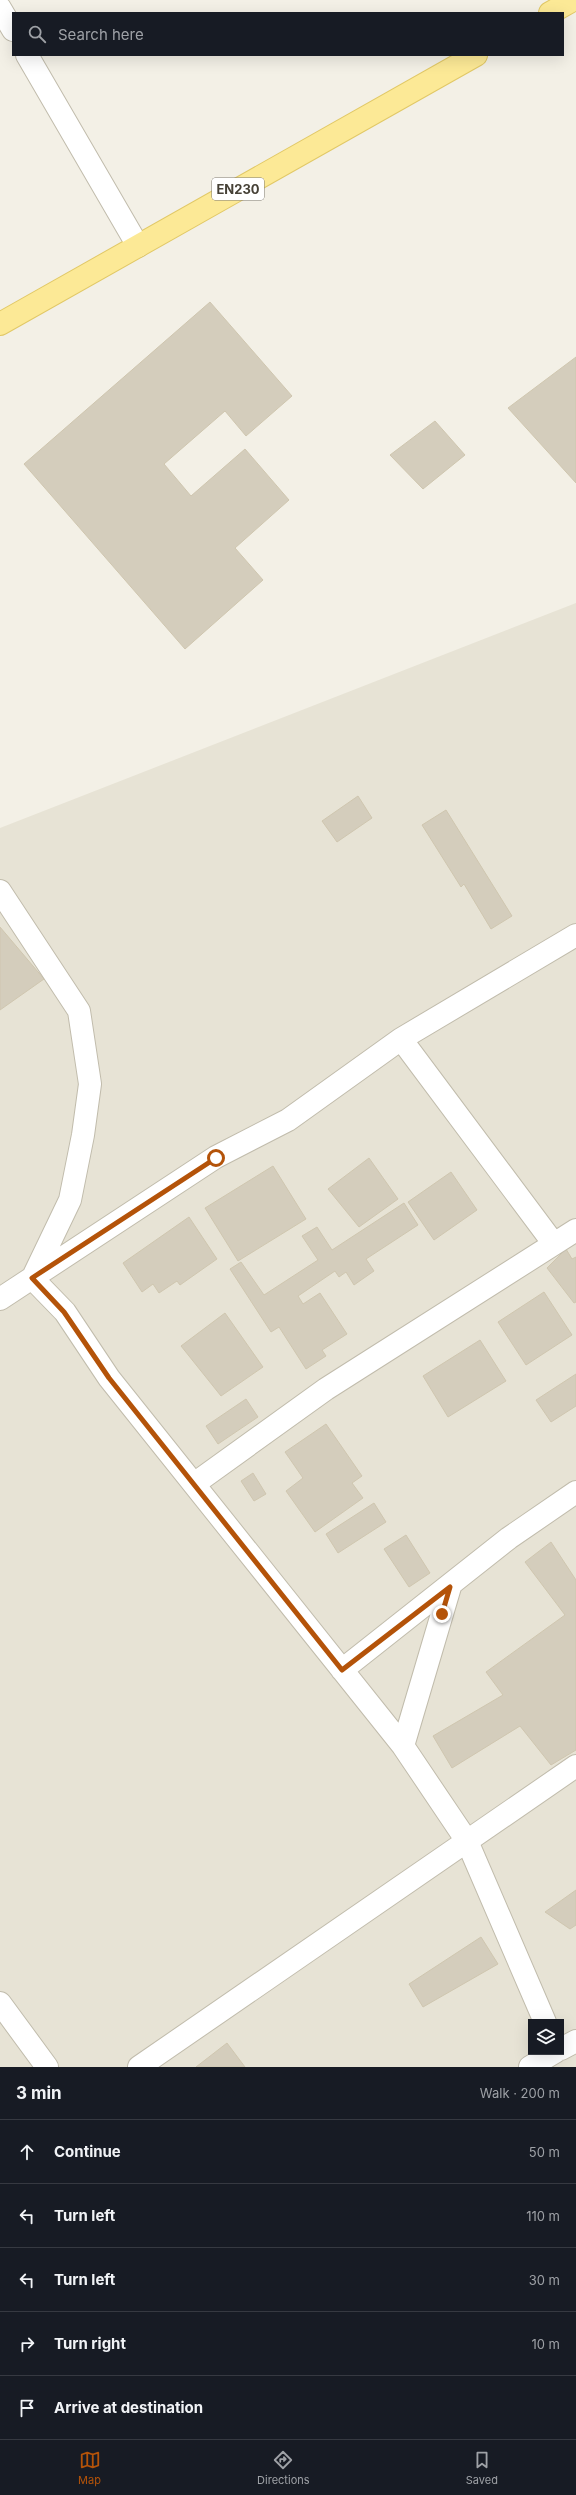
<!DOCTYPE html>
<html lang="en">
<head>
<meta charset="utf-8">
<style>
  :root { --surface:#171b24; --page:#20242c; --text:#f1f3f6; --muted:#9ea1a6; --line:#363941; --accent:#b45309 }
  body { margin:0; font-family:Inter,sans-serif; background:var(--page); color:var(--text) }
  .controls { position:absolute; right:12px; bottom:12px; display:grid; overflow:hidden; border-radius:0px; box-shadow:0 4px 16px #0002 }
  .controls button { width:36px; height:36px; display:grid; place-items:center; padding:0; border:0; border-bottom:1px solid var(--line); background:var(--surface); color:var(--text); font:20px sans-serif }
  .stop { position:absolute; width:12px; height:12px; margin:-9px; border:3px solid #b45309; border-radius:50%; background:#fff }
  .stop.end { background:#b45309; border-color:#fff; box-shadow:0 1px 4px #0008 }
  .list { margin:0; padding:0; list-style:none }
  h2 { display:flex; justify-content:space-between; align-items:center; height:52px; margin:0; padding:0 16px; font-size:17px }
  h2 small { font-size:13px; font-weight:400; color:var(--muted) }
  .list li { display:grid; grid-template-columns:26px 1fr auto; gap:12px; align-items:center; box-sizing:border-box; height:64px; padding:0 16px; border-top:1px solid var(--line) }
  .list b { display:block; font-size:15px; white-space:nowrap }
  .list em { font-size:13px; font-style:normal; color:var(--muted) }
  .icon { flex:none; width:22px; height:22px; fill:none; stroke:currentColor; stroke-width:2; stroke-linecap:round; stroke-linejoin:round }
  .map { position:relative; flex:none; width:576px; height:2067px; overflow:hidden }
  .search { position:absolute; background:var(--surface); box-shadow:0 4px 16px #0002; left:12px; right:12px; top:12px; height:44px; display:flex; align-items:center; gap:10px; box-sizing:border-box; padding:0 14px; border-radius:0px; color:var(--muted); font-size:15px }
  .sheet { height:372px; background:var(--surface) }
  nav { display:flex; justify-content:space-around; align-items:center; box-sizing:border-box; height:56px; border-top:1px solid var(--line); background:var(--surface); font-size:11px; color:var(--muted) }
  nav a { display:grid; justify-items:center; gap:2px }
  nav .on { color:var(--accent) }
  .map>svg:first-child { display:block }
  .residential { fill:#e7e3d5; fill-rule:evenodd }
  .building { fill:#d4cdbc; stroke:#cfc6af }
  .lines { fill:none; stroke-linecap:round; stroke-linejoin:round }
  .minor-casing { stroke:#c1bcac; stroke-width:24 }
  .primary-casing { stroke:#e1c866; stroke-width:24 }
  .minor { stroke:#fff; stroke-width:22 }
  .primary { stroke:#fce996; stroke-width:22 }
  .route { stroke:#b45309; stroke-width:5 }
  .labels { text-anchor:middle; stroke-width:3; stroke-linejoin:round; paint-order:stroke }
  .shield { fill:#fff; stroke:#7e7a72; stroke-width:1 }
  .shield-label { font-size:13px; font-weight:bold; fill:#464136 }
</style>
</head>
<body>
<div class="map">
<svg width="576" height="2067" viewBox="0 0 576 2067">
  <rect width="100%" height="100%" fill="#f3f0e6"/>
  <!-- residential -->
  <path class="residential" d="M576,603V2067H0V828ZM531,2022H561V2052H531Z"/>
  <!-- building -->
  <path class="building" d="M210,302L292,396L246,436L225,411L164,464L191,496L245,449L289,500L235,548L263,580L185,649L24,464Z
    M576,357V483L508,408Z
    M435,421L465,455L423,489L390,455Z
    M358,796L372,818L337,842L322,821Z
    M446,810L512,916L491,929L464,884L461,887L422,825Z
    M0,927L44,979L0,1010Z
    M369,1158L398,1199L359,1227L328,1189Z
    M273,1166L306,1219L238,1261L205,1208Z
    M451,1172L477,1210L434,1240L408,1202Z
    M404,1203L418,1225L366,1259L374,1271L354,1285L346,1272L339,1277L335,1271L298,1296L303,1304L320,1293L347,1334L322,1350L326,1356L306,1369L279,1327L271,1332L230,1269L241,1262L264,1295L318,1260L302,1236L317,1227L332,1250Z
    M189,1217L217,1259L180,1285L177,1281L159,1293L153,1284L142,1292L123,1263Z
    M566,1249L572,1259L576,1257V1302L574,1303L547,1268Z
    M544,1292L572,1335L526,1365L498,1322Z
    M225,1313L263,1367L221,1396L181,1346Z
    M480,1340L506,1381L448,1417L423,1376Z
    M576,1374V1406L551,1422L536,1400Z
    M246,1399L258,1417L218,1444L206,1426Z
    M326,1424L362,1476L352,1483L363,1498L315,1532L286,1491L303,1478L285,1452Z
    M253,1473L266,1494L254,1501L241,1481Z
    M374,1503L386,1522L338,1553L326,1534Z
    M406,1535L430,1573L409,1587L384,1549Z
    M551,1542L576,1580V1750L551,1765L520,1726L452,1768L433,1736L503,1695L486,1672L565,1615L525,1562Z
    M576,1890V1925L570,1929L545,1912Z
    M481,1937L498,1964L423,2007L409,1984Z
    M227,2043L245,2067H196Z"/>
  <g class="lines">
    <defs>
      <path id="minor" d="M0,8L13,30
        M27,55L138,246
        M0,891L79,1011L90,1084L83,1135L70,1200L33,1277
        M401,1039L554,1244
        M32,1278L65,1312L109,1378L403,1746L467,1841L545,2022
        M0,1299L216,1157L288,1120L401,1039L576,935
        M194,1484L326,1389L576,1230
        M342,1670L509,1538L576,1492
        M403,1746L450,1587
        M0,2003L47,2067
        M561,2049L576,2041
        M139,2067L576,1766
        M530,2067L555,2052"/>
      <path id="primary" d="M550,13L573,0
        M0,324L476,55"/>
    </defs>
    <!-- minor casing -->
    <use href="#minor" class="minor-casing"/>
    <!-- primary casing -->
    <use href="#primary" class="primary-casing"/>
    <!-- minor -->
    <use href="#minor" class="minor"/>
    <!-- primary -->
    <use href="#primary" class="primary"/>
  </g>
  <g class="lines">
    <!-- route -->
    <path class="route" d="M216,1158L32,1278L64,1312L109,1378L342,1670L450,1587L442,1614"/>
  </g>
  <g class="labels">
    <!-- shield labels -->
    <rect class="shield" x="212" y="178" width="52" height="22" rx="3"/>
    <g class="shield-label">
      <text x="238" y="194">EN230</text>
    </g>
  </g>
</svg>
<div class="controls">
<button><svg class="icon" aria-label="layers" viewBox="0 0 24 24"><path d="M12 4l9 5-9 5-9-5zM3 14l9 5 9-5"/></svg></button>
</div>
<div class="stop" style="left:216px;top:1158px"></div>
<div class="stop end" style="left:442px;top:1614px"></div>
<div class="search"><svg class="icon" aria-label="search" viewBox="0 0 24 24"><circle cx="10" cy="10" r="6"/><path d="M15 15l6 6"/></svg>Search here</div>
</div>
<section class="sheet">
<h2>3 min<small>Walk · 200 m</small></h2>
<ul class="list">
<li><svg class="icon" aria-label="ahead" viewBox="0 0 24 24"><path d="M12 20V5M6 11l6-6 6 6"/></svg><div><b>Continue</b></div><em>50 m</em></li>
<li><svg class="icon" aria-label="left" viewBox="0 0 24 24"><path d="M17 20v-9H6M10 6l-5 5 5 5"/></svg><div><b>Turn left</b></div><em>110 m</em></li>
<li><svg class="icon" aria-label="left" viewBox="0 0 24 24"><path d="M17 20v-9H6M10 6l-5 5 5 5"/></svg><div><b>Turn left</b></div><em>30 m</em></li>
<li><svg class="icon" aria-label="right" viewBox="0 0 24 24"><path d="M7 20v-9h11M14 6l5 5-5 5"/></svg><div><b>Turn right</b></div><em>10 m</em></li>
<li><svg class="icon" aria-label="arrive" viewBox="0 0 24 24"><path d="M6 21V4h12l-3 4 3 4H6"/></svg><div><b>Arrive at destination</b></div></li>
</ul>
</section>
<nav>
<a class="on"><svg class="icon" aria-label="map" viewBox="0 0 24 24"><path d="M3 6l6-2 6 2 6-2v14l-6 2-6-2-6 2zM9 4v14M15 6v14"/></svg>Map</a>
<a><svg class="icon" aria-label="directions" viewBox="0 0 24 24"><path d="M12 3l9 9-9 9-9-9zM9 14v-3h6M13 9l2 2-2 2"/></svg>Directions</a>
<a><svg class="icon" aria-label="saved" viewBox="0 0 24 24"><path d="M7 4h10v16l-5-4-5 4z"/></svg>Saved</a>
</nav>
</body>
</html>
